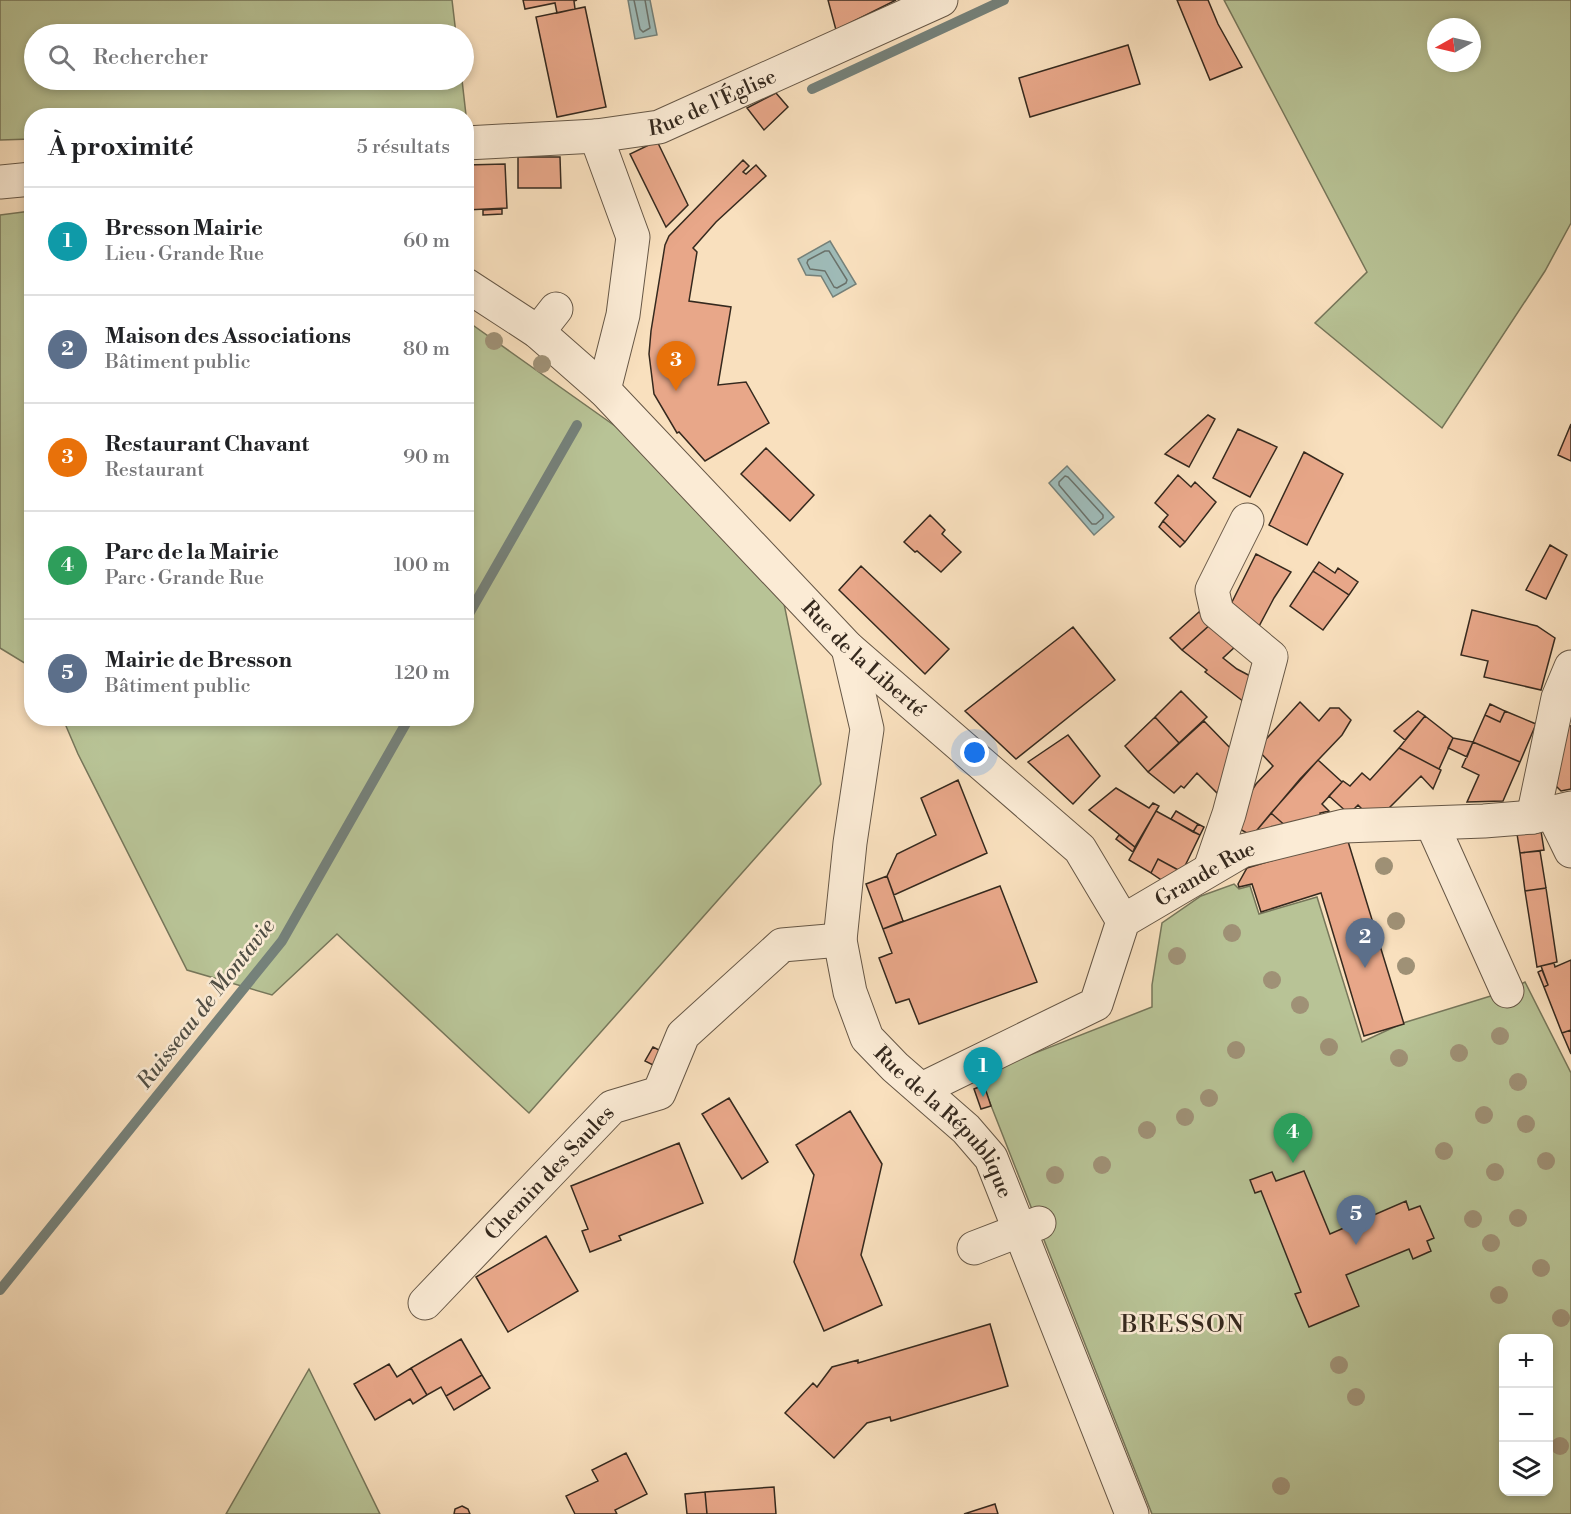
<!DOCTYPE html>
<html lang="fr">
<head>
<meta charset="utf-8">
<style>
  :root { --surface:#fff; --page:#f2f2f2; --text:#202124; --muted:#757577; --line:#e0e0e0; --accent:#8f2418 }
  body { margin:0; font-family:"Libre Bodoni",serif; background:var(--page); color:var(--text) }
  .controls { position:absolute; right:18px; bottom:18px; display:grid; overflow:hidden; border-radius:12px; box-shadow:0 3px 9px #0003 }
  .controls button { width:54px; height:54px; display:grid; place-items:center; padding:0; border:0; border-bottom:2px solid var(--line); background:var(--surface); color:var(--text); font:30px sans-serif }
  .compass { position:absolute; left:1427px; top:18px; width:54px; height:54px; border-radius:50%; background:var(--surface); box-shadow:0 3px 9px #0003; rotate:262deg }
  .you { position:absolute; left:975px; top:753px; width:21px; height:21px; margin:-15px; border:4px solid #fff; border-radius:50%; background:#1a73e8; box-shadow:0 0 0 9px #1a73e833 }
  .badge { display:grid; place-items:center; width:39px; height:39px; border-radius:50%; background:var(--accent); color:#fff; font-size:20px; font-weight:700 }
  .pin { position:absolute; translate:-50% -50px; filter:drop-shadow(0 2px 3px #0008) }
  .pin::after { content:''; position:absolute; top:32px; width:21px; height:18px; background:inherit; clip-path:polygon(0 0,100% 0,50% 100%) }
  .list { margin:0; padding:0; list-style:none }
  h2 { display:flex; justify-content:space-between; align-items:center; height:78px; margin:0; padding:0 24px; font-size:26px }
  h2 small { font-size:20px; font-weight:400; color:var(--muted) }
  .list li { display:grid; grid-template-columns:39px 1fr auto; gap:18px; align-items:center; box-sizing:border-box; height:108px; padding:0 24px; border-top:2px solid var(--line) }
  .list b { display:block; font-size:22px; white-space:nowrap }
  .list p { margin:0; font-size:20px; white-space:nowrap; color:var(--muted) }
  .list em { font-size:20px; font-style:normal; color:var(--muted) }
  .icon { flex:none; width:33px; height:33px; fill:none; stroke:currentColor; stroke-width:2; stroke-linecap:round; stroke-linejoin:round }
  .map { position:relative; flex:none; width:1571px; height:1514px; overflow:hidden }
  .search { position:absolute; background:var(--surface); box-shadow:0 3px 9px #0003; left:24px; top:24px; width:450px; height:66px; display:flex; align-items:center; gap:15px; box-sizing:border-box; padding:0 21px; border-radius:33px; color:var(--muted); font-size:22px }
  .panel { position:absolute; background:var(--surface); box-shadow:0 3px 9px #0003; left:24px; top:108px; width:450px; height:618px; border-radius:24px }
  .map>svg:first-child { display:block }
  .green { fill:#b8c396; stroke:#76765a; stroke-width:1.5; fill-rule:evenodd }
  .water { fill:#9fbbb8; stroke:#75817a; stroke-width:1.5 }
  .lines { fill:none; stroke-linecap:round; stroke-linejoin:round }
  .shore { stroke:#6a726b; stroke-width:1.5 }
  .stream { stroke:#75817a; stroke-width:10 }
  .building { fill:#e8a789; stroke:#35291e; stroke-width:1.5 }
  .minor-casing { stroke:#665746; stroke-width:35 }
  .minor { stroke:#fbebd5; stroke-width:33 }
  .tree { fill:#9f9176 }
  .labels { text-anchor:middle; stroke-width:5; stroke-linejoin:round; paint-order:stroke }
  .street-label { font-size:21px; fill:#35291e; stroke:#fbebd5 }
  .water-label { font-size:22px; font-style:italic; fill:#504e44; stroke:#fbebd5 }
  .quarter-label { font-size:24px; letter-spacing:1.5px; fill:#35291e; stroke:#fbebd5 }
</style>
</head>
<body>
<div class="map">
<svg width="1571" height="1514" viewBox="0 0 1571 1514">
  <rect width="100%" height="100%" fill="#f9e0be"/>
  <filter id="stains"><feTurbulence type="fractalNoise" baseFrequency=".00333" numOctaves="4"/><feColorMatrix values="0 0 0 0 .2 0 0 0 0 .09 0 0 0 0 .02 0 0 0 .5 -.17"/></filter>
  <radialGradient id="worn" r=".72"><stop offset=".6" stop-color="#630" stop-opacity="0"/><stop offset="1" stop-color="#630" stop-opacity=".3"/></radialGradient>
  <!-- green -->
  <path class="green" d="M0,0H452L456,34H34V80H462L466,115L32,116L31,139L0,140Z
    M1224,0H1571V223L1545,271L1442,428L1315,323L1367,272ZM1436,27H1472V63H1436Z
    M31,211H32L31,667L0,648V215Z
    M467,321L632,438L780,584L821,784L529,1113L337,934L272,995L187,970L78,754L63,719L466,718Z
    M1234,884L1239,889L1250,886L1259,914L1317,897L1362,1042L1403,1023L1507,991L1525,982L1571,1073V1514H1152L979,1075L1152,1007V985L1162,923L1201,896ZM1504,1338H1548V1492H1504Z
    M309,1369L380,1514H226Z"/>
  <!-- water -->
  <path class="water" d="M628,0H650L657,35L635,39Z
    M830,241L856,284L833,297L821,276L806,275L798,259Z
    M1067,466L1114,517L1094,535L1049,483Z"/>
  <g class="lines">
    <!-- shore -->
    <path class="shore" d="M634,0L640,29L643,32L650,28L645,0
      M825,251H829L847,280L846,283L837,288L834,287L825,271L810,269L807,263L808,260Z
      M1065,476L1068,477L1103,515V518L1096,524H1092L1059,485V482Z"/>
    <!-- stream -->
    <path class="stream" d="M812,89L1004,0
      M466,619L577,425
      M0,1290L282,941L409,718"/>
  </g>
  <!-- building -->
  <path class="building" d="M523,0H577L574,1L575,9L557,13L555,3L525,9Z
    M828,0H896L836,30Z
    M1177,0H1208L1218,24L1242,67L1210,80Z
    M585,7L606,107L557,117L536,17Z
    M1128,45L1140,84L1030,117L1019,78Z
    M776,93L788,107L764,130L747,108Z
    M657,141L688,205L666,227L630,154Z
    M518,157H560L561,188H518Z
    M743,160L749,166L743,172L746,174L756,165L766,176L716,222L693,248L697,252L689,301L731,307L718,385L746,382L769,423L705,461L679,432L677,433L654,394L649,354L651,331L665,245L669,236Z
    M505,164L507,208L466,210V165Z
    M502,209V214L483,215V210Z
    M1208,415L1215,419L1189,467L1165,454Z
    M1571,424V461L1558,455Z
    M1238,429L1277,447L1250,497L1213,478Z
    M766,448L814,495L790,521L741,474Z
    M1304,452L1343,474L1307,545L1269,525Z
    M1178,475L1191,487L1195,482L1216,502L1185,542L1163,521L1168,515L1155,503Z
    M930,515L945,530L942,534L961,552L941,572L917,551L915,552L904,542Z
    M1163,521L1185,542L1180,547L1159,527Z
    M1550,545L1567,555L1546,599L1526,590Z
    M1256,554L1291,572L1274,598L1258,628L1230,606Z
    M1319,562L1335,573L1338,568L1358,582L1349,595L1313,571Z
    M861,566L949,649L925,674L839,590Z
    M1313,571L1349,595L1323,630L1290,606Z
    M1472,610L1537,626L1555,638L1541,690L1484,677L1488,661L1461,655Z
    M1199,612L1212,623L1182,650L1170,638Z
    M1212,623L1237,645L1223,658L1237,669L1254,678L1248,705L1205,672L1207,670L1182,650Z
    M1073,627L1115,680L1016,759L965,711Z
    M1181,691L1207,717L1179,743L1155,717Z
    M1300,702L1319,721L1330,708H1339L1351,720L1342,735L1300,779L1252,836L1231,824L1256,784L1273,766L1257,749Z
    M1490,704L1505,711L1500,722L1485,715Z
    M1418,711L1425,716L1405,740L1394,731Z
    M1505,711L1536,724L1520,762L1473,742L1485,715L1500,722Z
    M1425,716L1453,738L1439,769L1399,748Z
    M1155,717L1179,743L1148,772L1125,746Z
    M1204,721L1235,753L1221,797L1197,773L1184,788L1181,786L1174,793L1148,772Z
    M1567,725L1571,726V789L1561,791L1555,785Z
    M1068,735L1100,776L1073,804L1028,762Z
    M1453,738L1473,742L1467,757L1448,748Z
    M1473,742L1520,762L1503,801L1467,802L1479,775L1462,767Z
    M1399,748L1441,770L1433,789L1421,776L1388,809L1365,812L1358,805L1349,814L1329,796L1343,781L1350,786L1362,773L1370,780Z
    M1318,760L1342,782L1322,804L1329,811L1320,813L1322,821L1288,828L1271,813Z
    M958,780L987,853L894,895L887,876L897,854L936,835L921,798Z
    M1116,788L1149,808L1153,803L1159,806L1135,847L1089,810Z
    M1156,811L1200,835L1182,872L1158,859L1151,873L1129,860Z
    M1176,811L1198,824L1193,832L1171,819Z
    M1271,813L1288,828L1252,836Z
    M1198,824L1204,827L1200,835L1193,832Z
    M1541,831L1544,850L1520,853L1517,834Z
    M1119,835L1135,847L1133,852L1116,839Z
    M1347,838L1404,1024L1364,1036L1321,893L1261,912L1252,884L1239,887L1238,884L1247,868Z
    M1540,851L1546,888L1525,891L1520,853Z
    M1158,859L1182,872L1169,885L1151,873Z
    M887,876L903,921L883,929L866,884Z
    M1000,886L1037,982L919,1024L909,999L896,1003L879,958L892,953L883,929Z
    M1546,888L1557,962L1537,967L1525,891Z
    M1571,960V1030L1562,1033L1544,987L1548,985L1541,966L1554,963L1555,967Z
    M1542,970L1548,985L1544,987L1538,972Z
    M1571,1030V1054L1562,1033Z
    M653,1047L663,1052L655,1066L645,1061Z
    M984,1085L991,1106L981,1109L974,1089Z
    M729,1098L768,1162L742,1179L702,1114Z
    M850,1111L882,1164L861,1255L882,1305L824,1331L794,1262L814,1175L796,1145Z
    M679,1143L703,1203L619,1236L621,1240L590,1252L582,1231L588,1229L571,1186Z
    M1304,1171L1330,1234L1406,1201L1409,1210L1420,1206L1434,1238L1427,1241L1431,1251L1413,1259L1409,1249L1346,1275L1359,1306L1309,1327L1295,1294L1301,1292L1261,1191L1255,1193L1250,1180L1272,1172L1276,1181Z
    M546,1236L578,1291L508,1332L476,1277Z
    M990,1324L1008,1386L891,1421L890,1417L867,1423L834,1458L785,1413L813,1383L817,1387L832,1367L858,1360V1363Z
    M461,1339L482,1375L446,1396L441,1387L427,1395L411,1368Z
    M389,1364L397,1377L411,1368L427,1395L413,1404L410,1399L375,1420L354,1384Z
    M482,1375L490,1388L454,1410L446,1396Z
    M626,1453L647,1494L615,1510L617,1514H575L566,1496L598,1481L592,1470Z
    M774,1487L776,1514H707L705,1492Z
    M705,1492L707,1514H687L685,1494Z
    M995,1504L998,1514H964Z
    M462,1506L468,1509L470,1514H454L455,1509Z"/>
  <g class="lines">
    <defs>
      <g id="minor">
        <path d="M596,136L633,237L623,315L604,390"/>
        <path id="s1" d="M466,143L596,136L659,127L941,0"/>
        <path d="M0,182L32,179"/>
        <path id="s2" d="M466,285L538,332L604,390L848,648L1080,849L1123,921"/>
        <path d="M538,332L556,309"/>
        <path id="s3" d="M848,648L867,729L850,843L840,940L850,992L867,1038L895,1067L966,1129L991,1158L1132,1514"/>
        <path d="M1552,812L1571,851"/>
        <path d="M1533,817L1558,698L1571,667"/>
        <path d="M1432,824L1507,991"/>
        <path d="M1210,869L1229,814L1271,657L1217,612L1212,590L1247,520"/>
        <path id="s4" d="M922,1089L1096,1004L1123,921L1242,851L1344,826L1484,821L1533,817L1571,808"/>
        <path d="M974,1248L1039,1223"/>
        <path id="s5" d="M425,1303L612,1107L659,1093L683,1035L782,945L840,940"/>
      </g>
    </defs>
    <!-- minor casing -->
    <use href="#minor" class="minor-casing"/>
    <!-- minor -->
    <use href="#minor" class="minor"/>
  </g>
  <!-- trees -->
  <g class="tree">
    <circle cx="494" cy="341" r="9"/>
    <circle cx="542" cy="364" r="9"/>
    <circle cx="1384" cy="866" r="9"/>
    <circle cx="1396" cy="921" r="9"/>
    <circle cx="1232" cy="933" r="9"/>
    <circle cx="1177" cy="956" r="9"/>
    <circle cx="1406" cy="966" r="9"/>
    <circle cx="1272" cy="980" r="9"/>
    <circle cx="1300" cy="1005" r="9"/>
    <circle cx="1500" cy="1036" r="9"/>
    <circle cx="1329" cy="1047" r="9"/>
    <circle cx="1236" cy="1050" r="9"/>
    <circle cx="1459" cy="1053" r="9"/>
    <circle cx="1399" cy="1058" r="9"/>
    <circle cx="1518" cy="1082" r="9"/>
    <circle cx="1209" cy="1098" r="9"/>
    <circle cx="1484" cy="1115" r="9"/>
    <circle cx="1185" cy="1117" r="9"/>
    <circle cx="1526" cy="1124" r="9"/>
    <circle cx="1147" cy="1130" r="9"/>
    <circle cx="1444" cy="1151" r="9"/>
    <circle cx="1546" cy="1161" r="9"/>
    <circle cx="1102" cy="1165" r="9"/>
    <circle cx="1495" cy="1172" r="9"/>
    <circle cx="1055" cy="1175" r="9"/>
    <circle cx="1518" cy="1218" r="9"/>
    <circle cx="1473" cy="1219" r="9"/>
    <circle cx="1491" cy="1243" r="9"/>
    <circle cx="1541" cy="1268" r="9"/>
    <circle cx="1499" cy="1295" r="9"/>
    <circle cx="1561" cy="1318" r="9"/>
    <circle cx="1339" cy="1365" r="9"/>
    <circle cx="1356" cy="1397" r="9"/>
    <circle cx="1560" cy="1446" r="9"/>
    <circle cx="1281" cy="1486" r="9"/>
  </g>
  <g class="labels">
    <!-- street labels -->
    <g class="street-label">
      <text dy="7" stroke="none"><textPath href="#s1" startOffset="252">Rue de l'Église</textPath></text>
      <text dy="7" stroke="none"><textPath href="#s2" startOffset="548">Rue de la Liberté</textPath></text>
      <text dy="7" stroke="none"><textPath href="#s4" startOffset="376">Grande Rue</textPath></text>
      <text dy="7" stroke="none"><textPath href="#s3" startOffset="513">Rue de la République</textPath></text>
      <text dy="7" stroke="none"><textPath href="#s5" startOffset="180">Chemin des Saules</textPath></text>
    </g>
    <!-- water labels -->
    <g class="water-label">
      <text transform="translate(205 1003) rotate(-52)" y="8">Ruisseau de Montavie</text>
    </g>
    <!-- quarter labels -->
    <g class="quarter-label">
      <text x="1183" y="1332">BRESSON</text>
    </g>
  </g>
  <rect width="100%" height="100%" filter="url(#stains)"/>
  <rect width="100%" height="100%" fill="url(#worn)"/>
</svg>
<div class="controls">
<button>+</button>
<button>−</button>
<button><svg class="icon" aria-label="layers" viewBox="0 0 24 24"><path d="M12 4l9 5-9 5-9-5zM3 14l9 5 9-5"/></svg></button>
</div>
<svg class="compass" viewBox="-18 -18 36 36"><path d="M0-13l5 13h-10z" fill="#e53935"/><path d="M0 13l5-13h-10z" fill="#757577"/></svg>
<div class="you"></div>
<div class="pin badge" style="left:983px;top:1097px;background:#0f9aa8">1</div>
<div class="pin badge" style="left:1365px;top:968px;background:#5c6f8a">2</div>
<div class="pin badge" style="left:676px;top:391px;background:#e8710a">3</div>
<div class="pin badge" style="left:1293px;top:1163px;background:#2e9e5b">4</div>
<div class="pin badge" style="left:1356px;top:1245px;background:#5c6f8a">5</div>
<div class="search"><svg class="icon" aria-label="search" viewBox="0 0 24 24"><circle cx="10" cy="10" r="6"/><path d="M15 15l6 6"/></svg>Rechercher</div>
<section class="panel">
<h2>À proximité<small>5 résultats</small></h2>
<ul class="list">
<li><span class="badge" style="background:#0f9aa8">1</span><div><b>Bresson Mairie</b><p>Lieu · Grande Rue</p></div><em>60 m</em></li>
<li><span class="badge" style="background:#5c6f8a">2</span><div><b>Maison des Associations</b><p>Bâtiment public</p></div><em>80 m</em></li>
<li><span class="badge" style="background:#e8710a">3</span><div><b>Restaurant Chavant</b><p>Restaurant</p></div><em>90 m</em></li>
<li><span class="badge" style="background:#2e9e5b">4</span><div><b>Parc de la Mairie</b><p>Parc · Grande Rue</p></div><em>100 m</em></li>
<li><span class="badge" style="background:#5c6f8a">5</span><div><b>Mairie de Bresson</b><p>Bâtiment public</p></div><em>120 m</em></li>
</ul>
</section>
</div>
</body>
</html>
